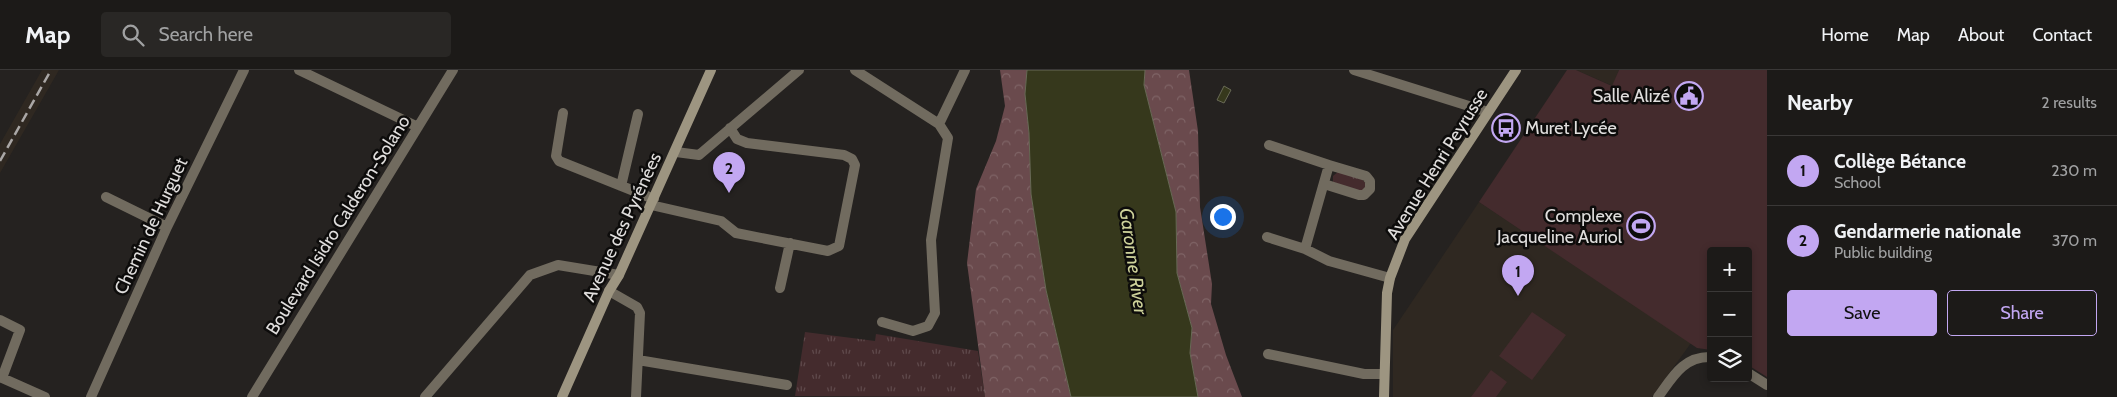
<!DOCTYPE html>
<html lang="en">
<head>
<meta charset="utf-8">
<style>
  :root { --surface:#1c1a18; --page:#292725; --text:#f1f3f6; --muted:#a0a1a2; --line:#3a3837; --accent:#c2a7f2 }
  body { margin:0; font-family:Cabin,sans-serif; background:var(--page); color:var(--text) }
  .controls { position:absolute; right:15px; bottom:15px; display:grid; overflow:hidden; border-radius:5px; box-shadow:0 2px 8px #0003 }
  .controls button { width:45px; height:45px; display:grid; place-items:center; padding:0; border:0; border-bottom:1px solid var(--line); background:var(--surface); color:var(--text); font:25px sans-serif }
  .you { position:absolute; left:1222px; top:146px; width:18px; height:18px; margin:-12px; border:4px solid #fff; border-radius:50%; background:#1a73e8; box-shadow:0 0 0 8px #1a73e833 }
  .badge { display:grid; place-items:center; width:32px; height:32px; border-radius:50%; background:var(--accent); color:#111; font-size:16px; font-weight:700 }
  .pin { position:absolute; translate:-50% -41px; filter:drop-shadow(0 1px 2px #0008) }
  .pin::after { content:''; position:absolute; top:26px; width:18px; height:15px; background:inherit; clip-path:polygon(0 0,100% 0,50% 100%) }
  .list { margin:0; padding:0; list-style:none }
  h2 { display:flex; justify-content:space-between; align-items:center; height:65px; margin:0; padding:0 20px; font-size:21px }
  h2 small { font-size:16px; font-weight:400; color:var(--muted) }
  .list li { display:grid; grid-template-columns:32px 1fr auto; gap:15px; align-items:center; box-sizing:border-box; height:70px; padding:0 20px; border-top:1px solid var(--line) }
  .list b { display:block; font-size:19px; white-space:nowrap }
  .list p { margin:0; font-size:16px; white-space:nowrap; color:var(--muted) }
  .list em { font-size:16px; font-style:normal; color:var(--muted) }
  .actions { display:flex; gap:10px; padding:15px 20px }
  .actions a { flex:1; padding:11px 0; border:1px solid var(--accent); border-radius:5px; text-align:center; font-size:18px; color:var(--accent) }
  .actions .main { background:var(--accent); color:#111 }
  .icon { flex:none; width:28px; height:28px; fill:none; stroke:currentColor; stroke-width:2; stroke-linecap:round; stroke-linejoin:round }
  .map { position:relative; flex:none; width:1767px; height:327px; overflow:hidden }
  header { display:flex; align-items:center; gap:30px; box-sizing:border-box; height:70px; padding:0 25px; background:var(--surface); border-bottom:1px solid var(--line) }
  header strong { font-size:24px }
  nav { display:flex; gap:28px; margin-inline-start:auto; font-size:18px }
  .search { width:350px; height:45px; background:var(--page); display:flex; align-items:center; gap:12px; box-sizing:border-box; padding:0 18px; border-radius:5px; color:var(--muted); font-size:19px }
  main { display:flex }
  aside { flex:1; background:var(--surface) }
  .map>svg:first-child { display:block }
  .built { fill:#2f2821 }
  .grass { fill:url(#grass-tufts) }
  .forest { fill:url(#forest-crowns) }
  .park { fill:#442b2d }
  .water { fill:#36381c; stroke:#696a56 }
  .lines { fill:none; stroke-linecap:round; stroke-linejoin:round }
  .street { stroke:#716b5f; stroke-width:10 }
  .secondary { stroke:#9d9581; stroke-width:10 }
  .rail { stroke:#aaa7a6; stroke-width:2.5; stroke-dasharray:10 5; stroke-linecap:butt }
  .labels { text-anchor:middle; stroke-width:5; stroke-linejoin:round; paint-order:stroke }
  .poi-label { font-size:18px; fill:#e0dedd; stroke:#0d0c0b; text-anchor:end }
  .street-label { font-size:18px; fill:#e0dedd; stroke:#0d0c0b }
  .water-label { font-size:19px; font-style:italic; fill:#ced29a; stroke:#0d0c0b }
</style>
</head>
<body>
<header>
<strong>Map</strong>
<div class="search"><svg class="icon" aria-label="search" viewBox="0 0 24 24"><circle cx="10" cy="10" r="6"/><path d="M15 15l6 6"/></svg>Search here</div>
<nav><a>Home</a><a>Map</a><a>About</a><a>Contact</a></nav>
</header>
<main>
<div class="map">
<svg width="1767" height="327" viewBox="0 0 1767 327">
  <defs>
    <pattern id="grass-tufts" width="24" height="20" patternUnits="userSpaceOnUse" patternTransform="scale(1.25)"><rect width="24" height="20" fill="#442b2d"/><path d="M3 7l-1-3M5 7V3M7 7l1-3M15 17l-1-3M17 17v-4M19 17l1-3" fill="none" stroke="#5f494b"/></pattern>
    <pattern id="forest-crowns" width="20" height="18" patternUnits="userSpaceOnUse" patternTransform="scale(1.25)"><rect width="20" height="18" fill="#6a4a4d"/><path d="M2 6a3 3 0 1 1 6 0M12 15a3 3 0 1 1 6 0" fill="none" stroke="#7f6466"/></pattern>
  </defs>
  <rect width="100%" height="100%" fill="#252220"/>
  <!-- built -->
  <path class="built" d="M42,0H59L0,103V74Z
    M1576,0H1619L1613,16Z
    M1479,132L1691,273L1652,327H1393V260Z"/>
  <!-- grass -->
  <path class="grass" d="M1338,102L1361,108L1367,115L1361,122L1333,112V106Z
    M805,262L875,271L876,264L978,281L985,327L795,326Z"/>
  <!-- forest -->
  <path class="forest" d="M1000,0H1027L1025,24L1029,63L1031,124L1046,220L1071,327H985L967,193L976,119L996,71L1005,36Z
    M1145,0H1189L1198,61L1200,137L1212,214L1211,234L1226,285L1242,327H1198L1190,283L1192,258L1177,203L1176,142L1144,15Z"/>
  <!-- park -->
  <path class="park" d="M1567,0H1576L1612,16L1619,0H1767V307L1748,295V181H1711V280L1697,278L1479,132Z
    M1532,242L1566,265L1532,310L1499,286Z
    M1491,300L1507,312L1496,327H1471Z"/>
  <!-- water -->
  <path class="water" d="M1027,0H1145L1144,15L1176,142L1177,203L1192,258L1190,283L1198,327H1071L1046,220L1031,124L1029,63L1025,24Z
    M1224,16L1231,20L1224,33L1217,30Z"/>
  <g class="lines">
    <!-- street -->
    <path class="street" d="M299,0L418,57
      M855,0L939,54L948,68L931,170L935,243L928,256L913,261L882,252
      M1354,0L1488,42
      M563,43L556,86L559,91L654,129
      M939,54L965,0
      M1269,75L1329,95L1305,179
      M676,82L699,85L799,0
      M1324,114L1359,125H1364L1370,119V111L1366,106L1329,95
      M621,116L638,44
      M106,127L167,157
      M651,135L721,151L736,163L828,181L839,176L855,95L852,89L844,85L747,73L737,69L730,58
      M1267,167L1305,179L1329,191L1390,208
      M780,218L790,173
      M609,221L637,237L640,243L636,327
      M0,250L20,260L2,308
      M1268,284L1364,304H1384
      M638,290L787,315
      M1748,303L1767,315
      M0,307L45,327
      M91,327L167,157L244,0
      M252,327L453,0
      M425,327L530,205L558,195L619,205
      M1658,327C1672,308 1683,286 1711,287"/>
    <!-- secondary -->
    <path class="secondary" d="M562,327L609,221L619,205L711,0
      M1384,327L1387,223L1390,208L1405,169L1516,0"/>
    <!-- rail -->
    <path class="rail" d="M0,91L51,0"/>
  </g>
  <!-- icons -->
  <defs>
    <symbol id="civic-ring" viewBox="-11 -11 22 22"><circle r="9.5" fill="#0d0c0b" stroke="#c2a7f2" stroke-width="1.5"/><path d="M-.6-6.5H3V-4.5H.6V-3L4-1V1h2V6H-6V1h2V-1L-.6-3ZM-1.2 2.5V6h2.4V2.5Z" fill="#c2a7f2"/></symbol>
    <symbol id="bus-ring" viewBox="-11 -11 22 22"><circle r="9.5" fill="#0d0c0b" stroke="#c2a7f2" stroke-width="1.5"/><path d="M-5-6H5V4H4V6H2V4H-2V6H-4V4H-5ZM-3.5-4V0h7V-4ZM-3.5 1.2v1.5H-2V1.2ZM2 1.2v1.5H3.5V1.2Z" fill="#c2a7f2"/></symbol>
    <symbol id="stadium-ring" viewBox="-11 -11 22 22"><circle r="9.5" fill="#0d0c0b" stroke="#c2a7f2" stroke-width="1.5"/><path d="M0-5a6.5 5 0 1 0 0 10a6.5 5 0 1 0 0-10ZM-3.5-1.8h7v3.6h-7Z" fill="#c2a7f2"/></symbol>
  </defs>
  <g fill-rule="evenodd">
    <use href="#civic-ring" x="1673" y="10" width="32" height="32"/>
    <use href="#bus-ring" x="1490" y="42" width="32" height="32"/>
    <use href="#stadium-ring" x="1625" y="140" width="32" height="32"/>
  </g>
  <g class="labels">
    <!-- poi labels -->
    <g class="poi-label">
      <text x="1670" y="32">Salle Alizé</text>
      <text x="1525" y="64" text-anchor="start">Muret Lycée</text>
      <text x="1622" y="152">Complexe<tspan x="1622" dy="21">Jacqueline Auriol</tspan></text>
    </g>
    <!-- street labels -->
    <g class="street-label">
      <text transform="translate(1437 94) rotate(-58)" y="6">Avenue Henri Peyrusse</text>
      <text transform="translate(338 155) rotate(-58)" y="6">Boulevard Isidro Calderon-Solano</text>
      <text transform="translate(151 156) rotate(-65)" y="6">Chemin de Hurguet</text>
      <text transform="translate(622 157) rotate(-65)" y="6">Avenue des Pyrénées</text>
    </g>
    <!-- water labels -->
    <g class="water-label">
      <text transform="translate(1134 191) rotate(82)" y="7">Garonne River</text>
    </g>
  </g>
</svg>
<div class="controls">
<button>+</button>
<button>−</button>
<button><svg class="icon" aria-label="layers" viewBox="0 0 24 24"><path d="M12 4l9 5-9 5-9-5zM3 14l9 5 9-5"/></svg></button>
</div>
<div class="you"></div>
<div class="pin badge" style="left:1518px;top:226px">1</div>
<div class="pin badge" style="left:729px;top:123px">2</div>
</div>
<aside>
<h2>Nearby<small>2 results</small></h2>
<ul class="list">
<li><span class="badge">1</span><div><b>Collège Bétance</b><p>School</p></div><em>230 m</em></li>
<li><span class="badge">2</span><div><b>Gendarmerie nationale</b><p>Public building</p></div><em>370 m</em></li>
</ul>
<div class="actions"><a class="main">Save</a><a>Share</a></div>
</aside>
</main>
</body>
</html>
